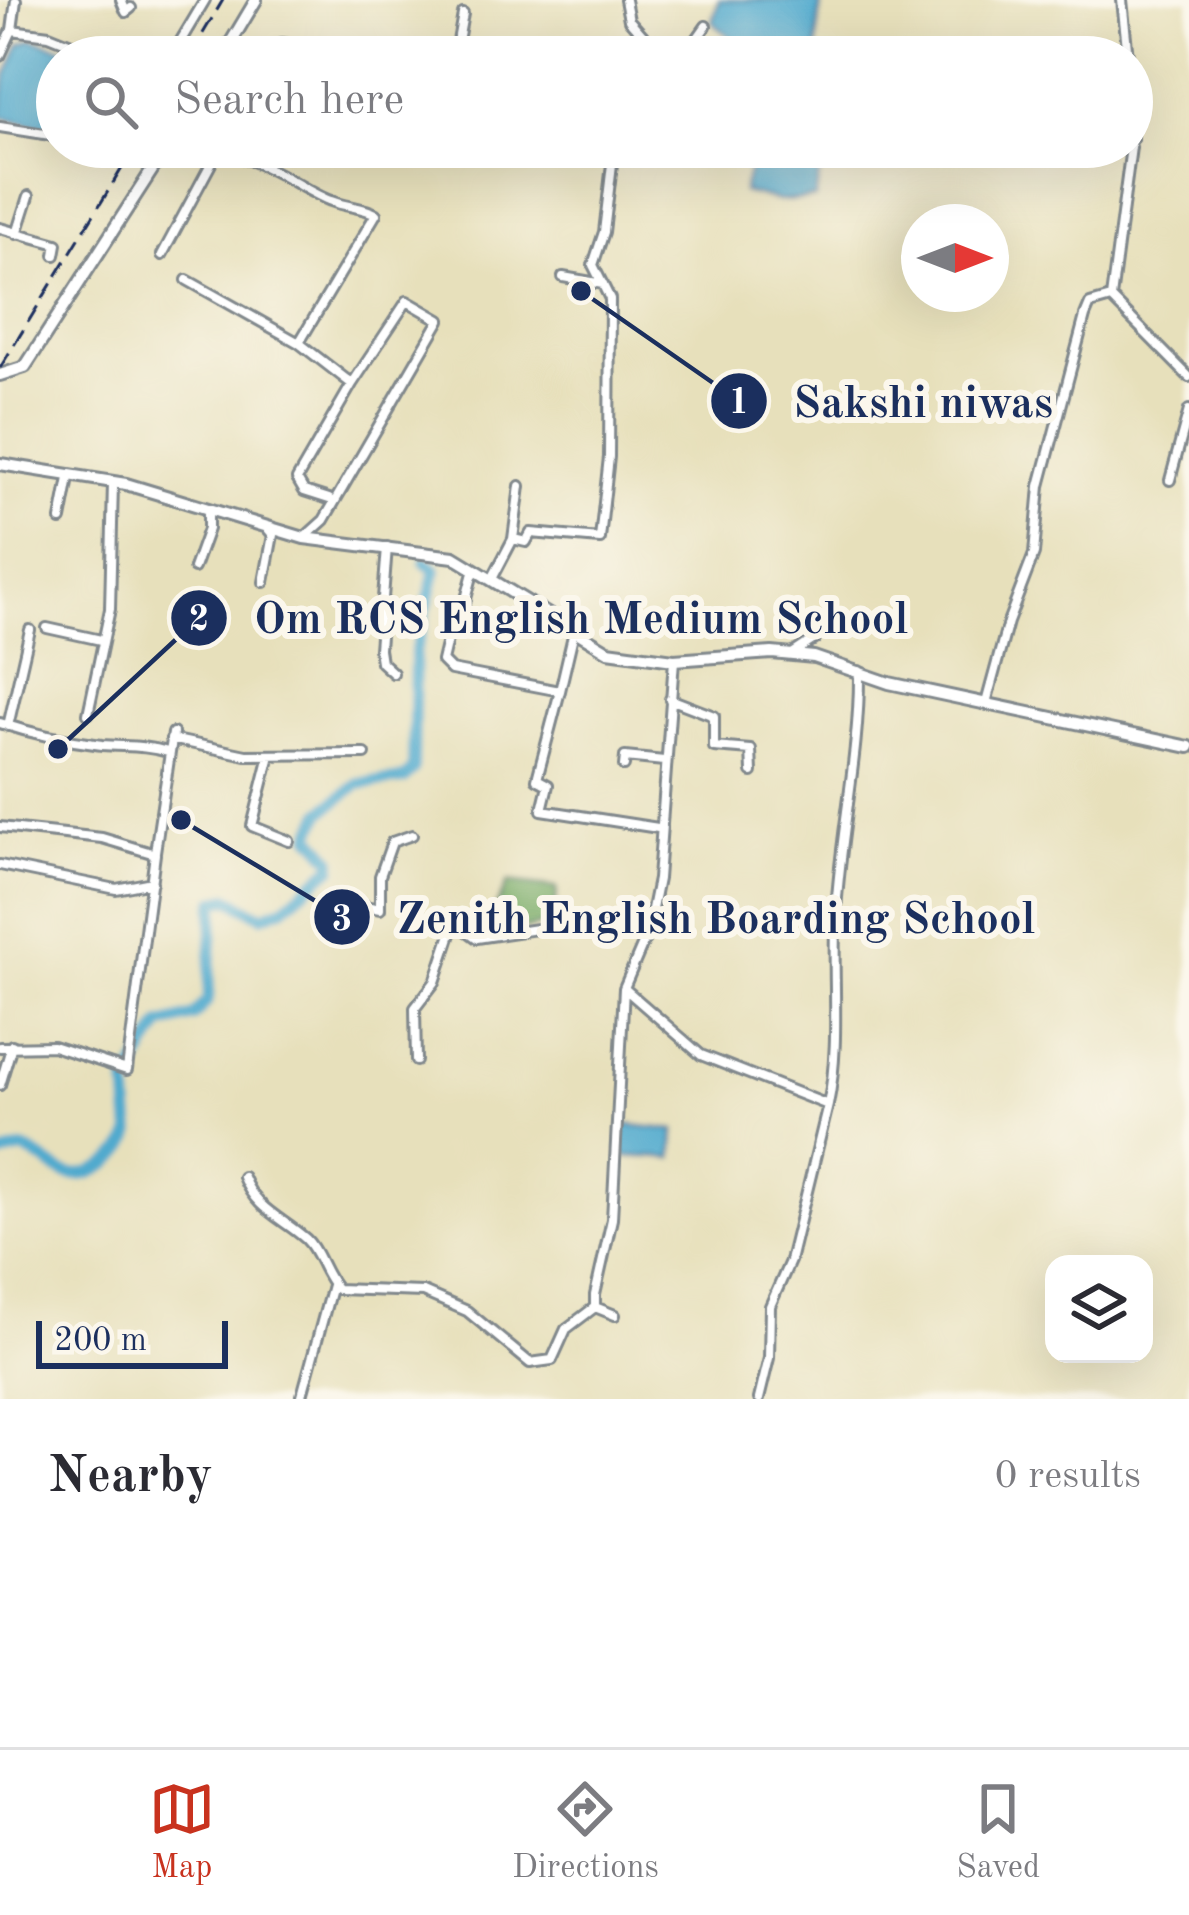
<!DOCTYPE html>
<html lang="en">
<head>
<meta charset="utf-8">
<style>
  :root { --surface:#fff; --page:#f2f2f3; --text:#2b2b33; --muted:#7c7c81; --line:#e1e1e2; --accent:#c8321e }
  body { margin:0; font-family:"Old Standard TT",serif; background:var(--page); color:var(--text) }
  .controls { position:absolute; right:36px; bottom:36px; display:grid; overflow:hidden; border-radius:24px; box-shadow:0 12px 48px #0002 }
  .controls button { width:108px; height:108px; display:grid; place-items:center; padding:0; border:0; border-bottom:3px solid var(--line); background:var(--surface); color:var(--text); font:60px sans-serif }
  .compass { position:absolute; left:901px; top:204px; width:108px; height:108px; border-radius:50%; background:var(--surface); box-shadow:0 12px 48px #0002; rotate:90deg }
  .scale { position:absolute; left:36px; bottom:30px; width:192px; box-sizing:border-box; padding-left:12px; border:6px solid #1b2f5e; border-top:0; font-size:33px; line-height:42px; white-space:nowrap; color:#1b2f5e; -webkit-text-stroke:9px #fbf7ec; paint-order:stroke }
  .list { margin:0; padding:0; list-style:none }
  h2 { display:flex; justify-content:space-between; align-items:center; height:156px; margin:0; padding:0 48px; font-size:51px }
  h2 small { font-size:39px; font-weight:400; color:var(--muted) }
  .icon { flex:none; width:66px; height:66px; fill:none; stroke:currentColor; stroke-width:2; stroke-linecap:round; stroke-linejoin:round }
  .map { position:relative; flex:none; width:1189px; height:1399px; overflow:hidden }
  .search { position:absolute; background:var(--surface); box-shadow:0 12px 48px #0002; left:36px; right:36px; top:36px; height:132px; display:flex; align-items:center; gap:30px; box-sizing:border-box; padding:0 42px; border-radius:66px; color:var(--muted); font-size:45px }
  .sheet { height:348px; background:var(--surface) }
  nav { display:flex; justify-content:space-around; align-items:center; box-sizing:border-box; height:168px; border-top:3px solid var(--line); background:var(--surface); font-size:33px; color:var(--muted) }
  nav a { display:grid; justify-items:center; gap:6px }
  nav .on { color:var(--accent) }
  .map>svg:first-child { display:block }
  .forest { fill:#79ab66; stroke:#4a6d62; stroke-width:3 }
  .water { fill:#51aace; stroke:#366c96; stroke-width:3 }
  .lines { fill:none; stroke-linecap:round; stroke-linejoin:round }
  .river { stroke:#51aace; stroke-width:12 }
  .minor-casing { stroke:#81888c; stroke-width:14 }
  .major-casing { stroke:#81888c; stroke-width:16 }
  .minor { stroke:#fff; stroke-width:8 }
  .major { stroke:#fff; stroke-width:10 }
  .rail { stroke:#1b2f5e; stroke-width:3; stroke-dasharray:18 9; stroke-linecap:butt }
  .leader { fill:none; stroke:#1b2f5e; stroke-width:4.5 }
  .callout-dot { fill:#1b2f5e; stroke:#fbf7ec; stroke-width:4.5 }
  .mark-label { font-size:36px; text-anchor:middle; font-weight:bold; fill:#fff }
  .callout-label { font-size:45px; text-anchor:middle; font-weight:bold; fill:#1b2f5e; stroke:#fbf7ec; stroke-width:12; stroke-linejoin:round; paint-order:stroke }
</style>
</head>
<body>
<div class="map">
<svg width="1189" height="1399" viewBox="0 0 1189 1399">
  <rect width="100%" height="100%" fill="#fbf7ec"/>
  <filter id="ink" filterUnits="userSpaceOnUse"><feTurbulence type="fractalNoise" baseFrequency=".00833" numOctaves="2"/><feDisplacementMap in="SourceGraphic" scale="24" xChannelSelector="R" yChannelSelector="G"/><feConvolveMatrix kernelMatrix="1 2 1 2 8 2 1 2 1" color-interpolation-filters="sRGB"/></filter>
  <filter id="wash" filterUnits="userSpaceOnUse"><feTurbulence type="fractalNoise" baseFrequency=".004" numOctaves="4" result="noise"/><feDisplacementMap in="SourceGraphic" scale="48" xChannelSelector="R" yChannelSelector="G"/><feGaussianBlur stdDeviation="2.7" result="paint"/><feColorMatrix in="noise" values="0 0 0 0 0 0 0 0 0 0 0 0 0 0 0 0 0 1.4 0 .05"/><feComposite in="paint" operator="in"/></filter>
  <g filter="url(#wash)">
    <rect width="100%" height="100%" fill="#e7e0bb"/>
    <!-- forest -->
    <path class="forest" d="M508,882L557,888L555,922L522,930L508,927L496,907Z"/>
    <!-- water -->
    <path class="water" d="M719,0H821L816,49L806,57H746L739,44L712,22Z
      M32,39L93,57H57V130L1,117L6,76L20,44Z
      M755,147H824L815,198L780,201L743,192Z
      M622,1124L675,1130L673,1158L625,1156L620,1148Z"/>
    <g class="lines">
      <!-- river -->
      <path class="river" d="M0,1155L23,1149C40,1154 51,1169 67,1174C92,1180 123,1158 131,1135L127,1081L161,1025L194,1016L208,1000L215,901L228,898L262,916L284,907L332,867V859L311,835L322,812L358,784L404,779L413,770L415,653L436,570L425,562"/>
    </g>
  </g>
  <g filter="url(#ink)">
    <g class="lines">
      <defs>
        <path id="minor" d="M121,0L126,12L131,8
          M625,0L629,20L652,46
          M1122,0L1128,57
          M12,30L49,35L104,57
          M0,56L12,30L16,0
          M171,57L205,0
          M270,57L282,43L368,57
          M455,57L463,14
          M652,57V46L689,50L706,26
          M1132,79V140
          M0,127L57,136
          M112,147H123
          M1131,147L1111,298L1189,377
          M0,228L57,244L55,255
          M17,234L29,196
          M162,255L220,147
          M563,277L603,284
          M187,280L299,343L376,214C363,207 346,207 331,201C301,191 243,142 211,160
          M299,343L352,384L297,479L304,491L329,499
          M1170,480L1189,410
          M61,520L69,478
          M304,538L324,520L440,320L407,301L352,384
          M513,539L526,542L531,533L600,539L609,457L610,299L593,265L604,232L614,147
          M387,547L379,649L381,662L393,673
          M194,568L208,529V509
          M474,569L459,625L447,640L442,661L451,670L560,691L574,631
          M492,579L513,539L520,486
          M264,582L273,535L268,529
          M47,628L101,640
          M519,634L531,604
          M792,654L816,638
          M560,691L537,779L548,785L542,810L658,828
          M670,699L714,716V747L751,750L752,772
          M986,703L1008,622L1034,554L1040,486L1085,316L1090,304L1111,298
          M88,714L110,609L113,483
          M0,723C33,734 68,741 102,745C126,747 144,745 168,752
          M8,726L30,630
          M171,739L246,755L365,754
          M270,755L252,826L289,841
          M624,766L625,757L664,761
          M0,827L102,838L155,854L127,1070L53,1046L0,1047
          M155,852L173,733
          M0,865L116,889L152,882
          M345,902L380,909V876L392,842L412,835
          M625,989L701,1055L828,1105L790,1261L770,1306L769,1358L759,1399
          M416,1061L415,1008L435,982L455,922L477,938L570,924L647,934
          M0,1085L12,1045
          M828,1105C840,1046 833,989 835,929C838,842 860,758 859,671
          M243,1177C256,1210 281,1217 306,1239C319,1251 323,1274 337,1289L423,1292L467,1311L530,1363L552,1360L566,1329L595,1307
          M615,1315L595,1307V1295L612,1219L624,988L647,934L658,879L674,660
          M301,1399L332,1285"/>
        <path id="major" d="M222,57L256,0
          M0,375L25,367L167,147
          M0,464L126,484L304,538L454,557L608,651L674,660L772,653L814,657L889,683L1189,747"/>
      </defs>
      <!-- minor casing -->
      <use href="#minor" class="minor-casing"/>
      <!-- major casing -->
      <use href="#major" class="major-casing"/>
      <!-- minor -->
      <use href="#minor" class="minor"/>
      <!-- major -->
      <use href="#major" class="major"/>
      <!-- rail -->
      <path class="rail" d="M189,57L223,0
        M0,368L135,147"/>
    </g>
  </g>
  <!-- callouts -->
  <path class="leader" d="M581 291L739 401M58 749L199 618M181 820L342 917"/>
  <g class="callout-dot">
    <circle cx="581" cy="291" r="12"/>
    <circle cx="58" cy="749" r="12"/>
    <circle cx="181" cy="820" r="12"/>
    <circle cx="739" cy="401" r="30"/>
    <circle cx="199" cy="618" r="30"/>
    <circle cx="342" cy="917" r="30"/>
  </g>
  <g class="mark-label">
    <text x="739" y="413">1</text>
    <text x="199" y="630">2</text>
    <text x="342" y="930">3</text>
  </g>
  <g class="callout-label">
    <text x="923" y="417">Sakshi niwas</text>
    <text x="581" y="633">Om RCS English Medium School</text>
    <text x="716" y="933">Zenith English Boarding School</text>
  </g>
</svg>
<div class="controls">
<button><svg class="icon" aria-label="layers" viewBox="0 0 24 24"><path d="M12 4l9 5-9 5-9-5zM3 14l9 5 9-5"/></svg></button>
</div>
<svg class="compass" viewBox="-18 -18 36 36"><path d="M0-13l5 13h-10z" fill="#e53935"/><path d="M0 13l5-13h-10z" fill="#7c7c81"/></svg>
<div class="scale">200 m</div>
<div class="search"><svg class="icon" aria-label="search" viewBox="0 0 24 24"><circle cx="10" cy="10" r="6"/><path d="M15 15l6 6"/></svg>Search here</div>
</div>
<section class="sheet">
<h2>Nearby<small>0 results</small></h2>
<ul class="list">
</ul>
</section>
<nav>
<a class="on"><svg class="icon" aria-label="map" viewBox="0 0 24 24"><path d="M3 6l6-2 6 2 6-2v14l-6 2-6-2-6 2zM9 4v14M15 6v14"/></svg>Map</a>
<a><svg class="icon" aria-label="directions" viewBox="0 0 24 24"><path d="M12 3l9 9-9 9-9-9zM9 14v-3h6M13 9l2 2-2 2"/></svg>Directions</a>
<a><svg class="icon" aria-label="saved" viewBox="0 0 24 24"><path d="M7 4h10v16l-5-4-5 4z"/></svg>Saved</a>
</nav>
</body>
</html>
